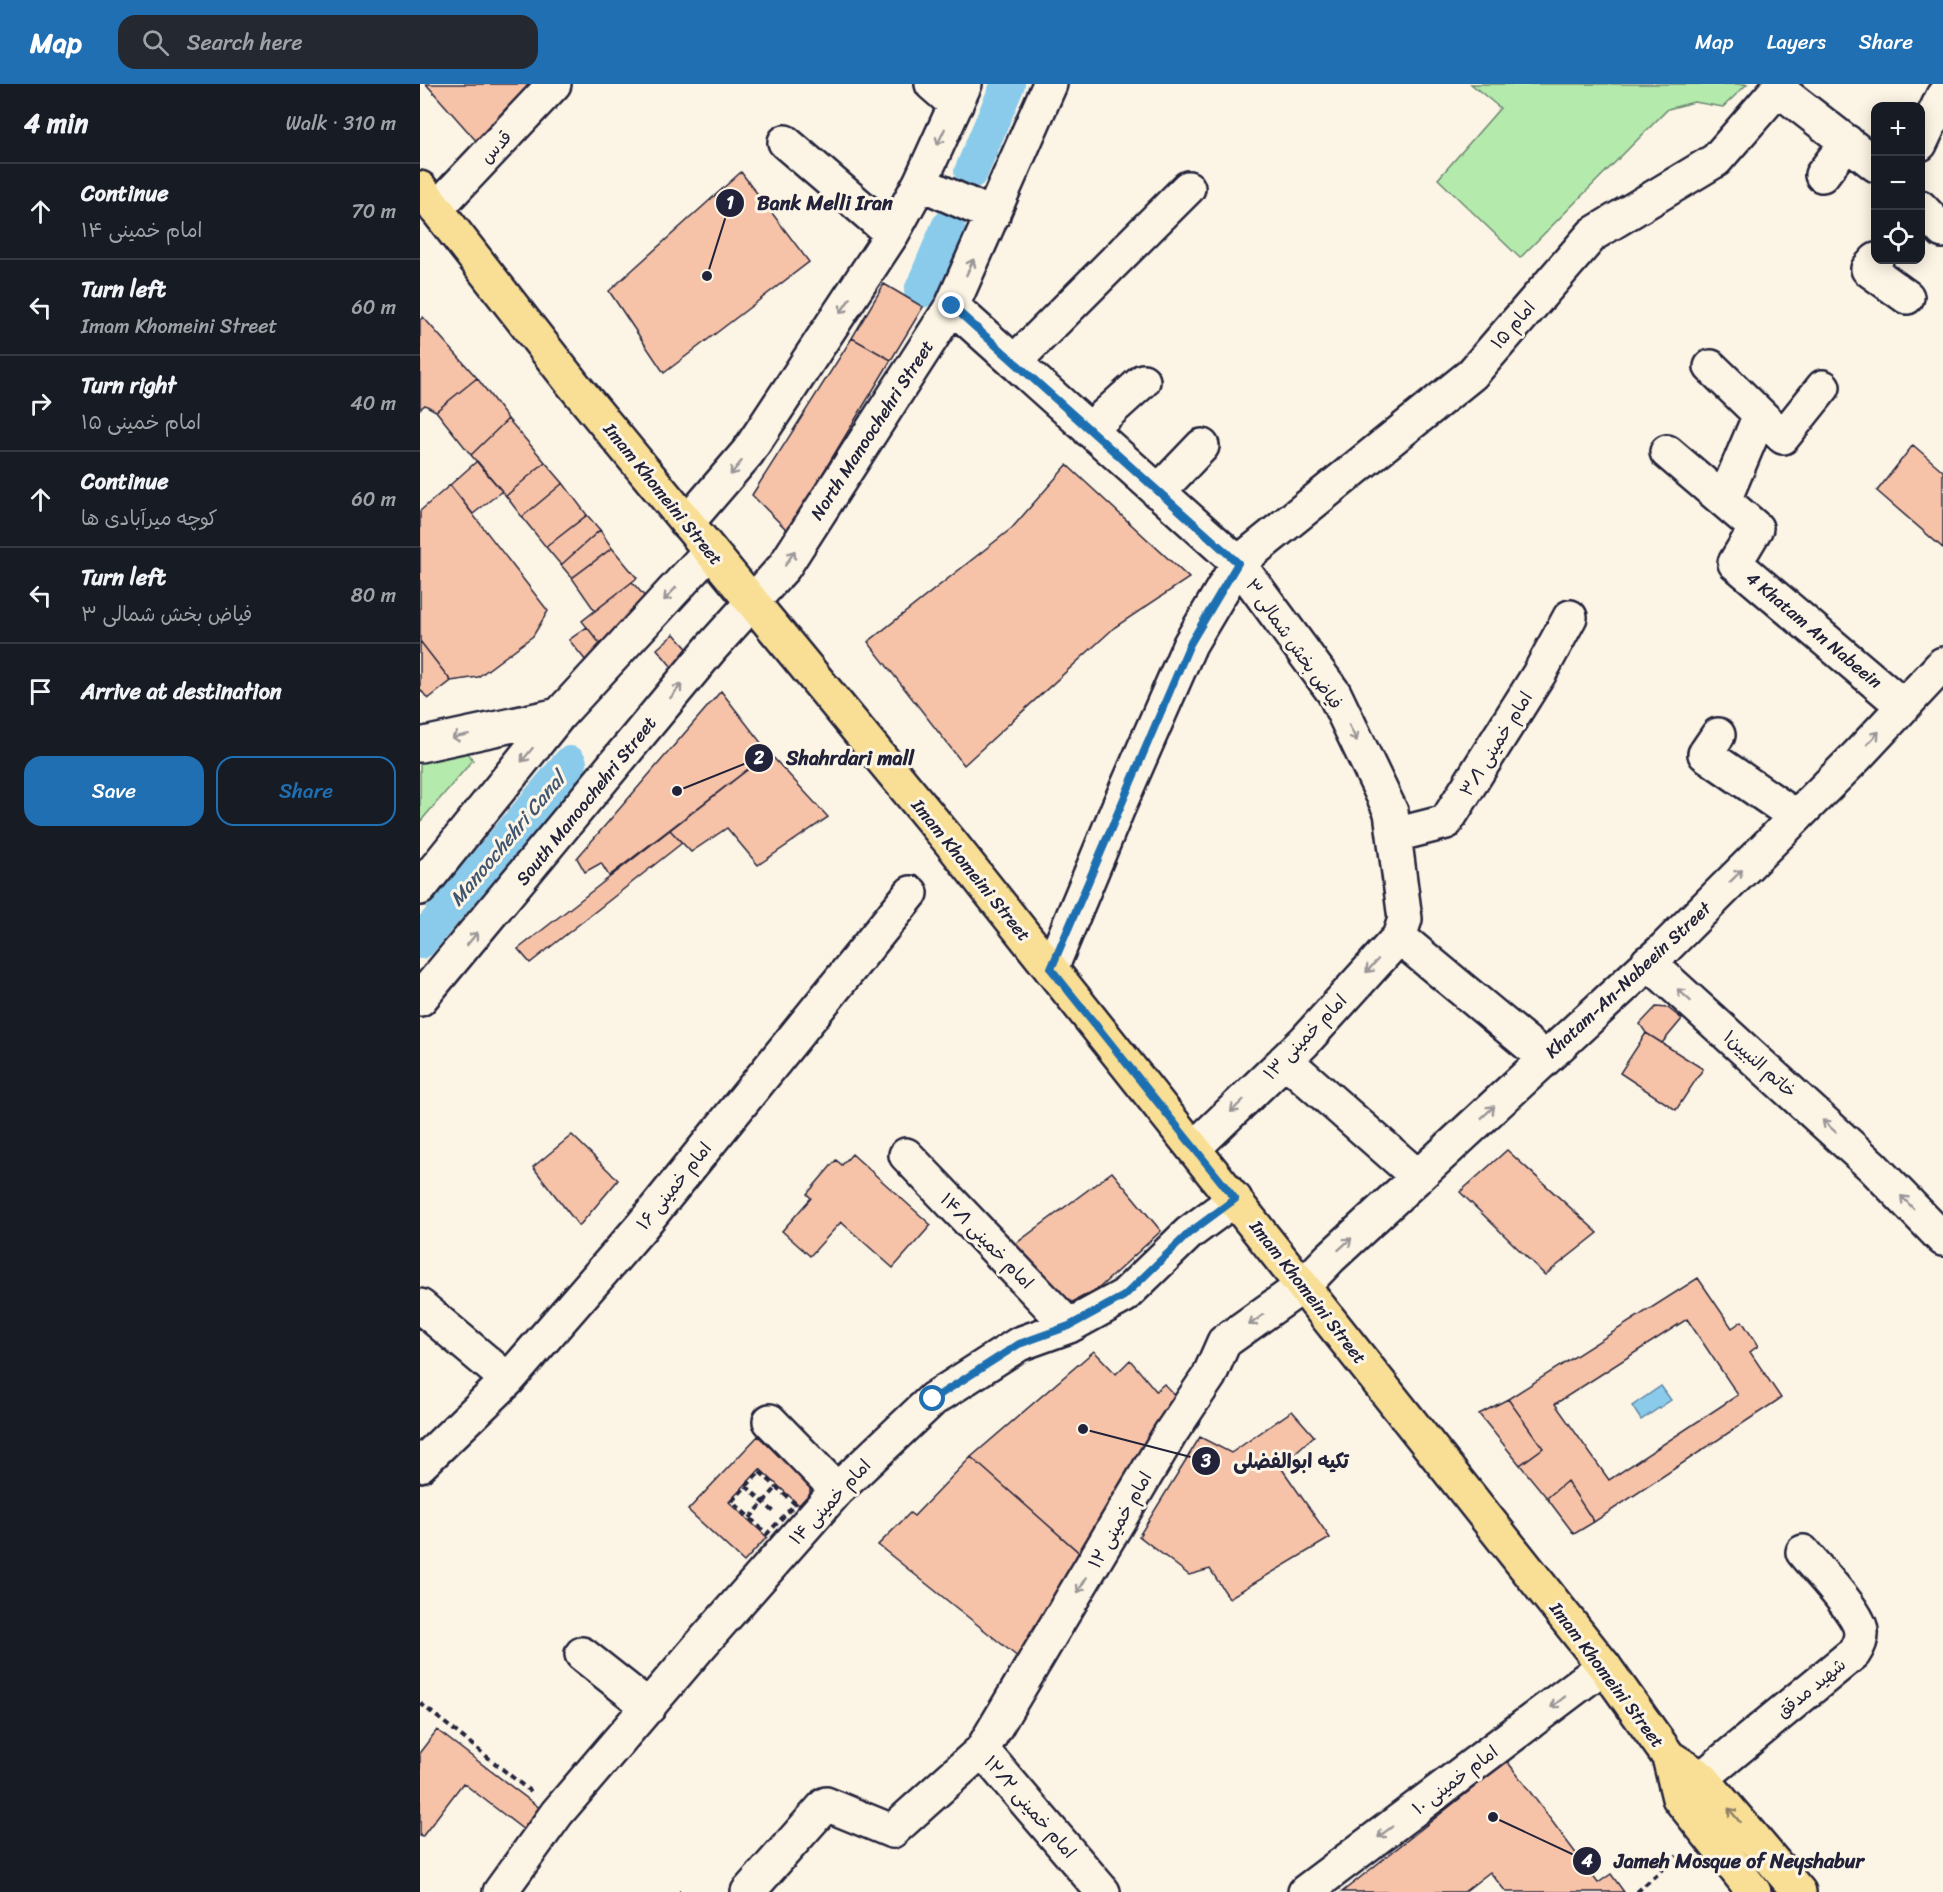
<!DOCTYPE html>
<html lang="en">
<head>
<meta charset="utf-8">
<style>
  :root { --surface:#171b24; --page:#242831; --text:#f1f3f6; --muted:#9ea1a6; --line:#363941; --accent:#1f6fb2 }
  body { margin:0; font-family:Sriracha,"Playpen Sans Arabic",sans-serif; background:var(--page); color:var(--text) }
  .controls { position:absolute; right:18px; top:18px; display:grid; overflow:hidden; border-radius:12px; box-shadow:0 3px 15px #0003 }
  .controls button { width:54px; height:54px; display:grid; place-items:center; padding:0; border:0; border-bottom:2px solid var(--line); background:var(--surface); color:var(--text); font:30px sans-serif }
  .stop { position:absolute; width:18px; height:18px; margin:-14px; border:4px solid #1f6fb2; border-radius:50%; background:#fff }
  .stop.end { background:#1f6fb2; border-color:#fff; box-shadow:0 2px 6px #0008 }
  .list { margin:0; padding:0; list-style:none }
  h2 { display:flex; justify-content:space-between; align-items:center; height:78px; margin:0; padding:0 24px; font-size:26px }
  h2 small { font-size:20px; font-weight:400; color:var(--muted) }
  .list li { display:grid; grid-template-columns:39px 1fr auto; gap:18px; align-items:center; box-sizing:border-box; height:96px; padding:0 24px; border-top:2px solid var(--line) }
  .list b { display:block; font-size:22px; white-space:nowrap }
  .list p { margin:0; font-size:20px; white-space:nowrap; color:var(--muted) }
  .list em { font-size:20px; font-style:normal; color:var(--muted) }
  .actions { display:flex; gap:12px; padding:18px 24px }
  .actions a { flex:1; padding:14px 0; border:2px solid var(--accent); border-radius:18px; text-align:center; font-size:21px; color:var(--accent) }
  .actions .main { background:var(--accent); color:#fff }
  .icon { flex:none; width:33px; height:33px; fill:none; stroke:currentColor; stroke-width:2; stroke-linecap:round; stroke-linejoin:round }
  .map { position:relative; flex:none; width:1523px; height:1808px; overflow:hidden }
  header { display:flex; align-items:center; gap:36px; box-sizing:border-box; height:84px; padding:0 30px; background:var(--accent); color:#fff }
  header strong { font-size:28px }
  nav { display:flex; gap:33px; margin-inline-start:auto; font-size:21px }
  .search { width:420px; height:54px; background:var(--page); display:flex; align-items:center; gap:15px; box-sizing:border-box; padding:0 21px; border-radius:18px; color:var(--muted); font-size:22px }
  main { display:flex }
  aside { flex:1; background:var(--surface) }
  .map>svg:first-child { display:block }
  .green { fill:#b4eaab; stroke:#6b8673; stroke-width:1.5 }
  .water { fill:#8acbeb; stroke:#6087a5; stroke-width:1.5 }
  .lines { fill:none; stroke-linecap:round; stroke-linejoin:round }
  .canal { stroke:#8acbeb; stroke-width:34 }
  .building { fill:#f7c3a8; stroke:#22223b; stroke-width:1.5; fill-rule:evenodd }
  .minor-casing { stroke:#22223b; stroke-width:38 }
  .major-casing { stroke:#22223b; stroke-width:38 }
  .path { stroke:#22223b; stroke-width:4; stroke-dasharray:6 4.5; stroke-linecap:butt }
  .minor { stroke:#fcf5e5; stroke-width:33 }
  .major { stroke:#f9df96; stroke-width:33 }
  .oneway { stroke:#9a9698 }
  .oneway2 { stroke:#8e8068 }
  .route { stroke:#1f6fb2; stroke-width:8 }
  .labels { text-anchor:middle; stroke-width:6; stroke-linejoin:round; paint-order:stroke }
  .street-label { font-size:18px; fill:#22223b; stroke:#fcf5e5 }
  .water-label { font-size:20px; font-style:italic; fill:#415570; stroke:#fcf5e5 }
  .leader { fill:none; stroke:#22223b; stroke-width:2 }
  .callout-dot { fill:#22223b; stroke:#fcf5e5; stroke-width:2 }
  .mark-label { font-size:18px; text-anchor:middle; font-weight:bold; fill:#fff }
  .callout-label { font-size:20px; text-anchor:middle; font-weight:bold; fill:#22223b; stroke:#fcf5e5; stroke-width:6; stroke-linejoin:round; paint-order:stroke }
</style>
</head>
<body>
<header>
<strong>Map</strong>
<div class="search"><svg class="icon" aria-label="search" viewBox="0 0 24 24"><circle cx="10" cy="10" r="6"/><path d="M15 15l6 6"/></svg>Search here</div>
<nav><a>Map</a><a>Layers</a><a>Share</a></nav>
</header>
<main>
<aside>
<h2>4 min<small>Walk · 310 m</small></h2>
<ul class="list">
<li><svg class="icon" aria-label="ahead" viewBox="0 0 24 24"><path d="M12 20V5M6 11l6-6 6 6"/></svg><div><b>Continue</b><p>امام خمینی ۱۴</p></div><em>70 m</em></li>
<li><svg class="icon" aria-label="left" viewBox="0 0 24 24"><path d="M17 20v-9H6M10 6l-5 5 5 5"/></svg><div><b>Turn left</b><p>Imam Khomeini Street</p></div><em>60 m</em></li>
<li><svg class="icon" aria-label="right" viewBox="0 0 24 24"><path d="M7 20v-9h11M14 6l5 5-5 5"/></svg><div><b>Turn right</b><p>امام خمینی ۱۵</p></div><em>40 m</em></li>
<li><svg class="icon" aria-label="ahead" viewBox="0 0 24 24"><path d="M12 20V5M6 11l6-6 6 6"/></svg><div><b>Continue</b><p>کوچه میرآبادی ها</p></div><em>60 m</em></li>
<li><svg class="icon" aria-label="left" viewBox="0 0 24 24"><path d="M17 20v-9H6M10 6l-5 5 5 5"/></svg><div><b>Turn left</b><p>فیاض بخش شمالی ۳</p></div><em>80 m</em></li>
<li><svg class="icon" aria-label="arrive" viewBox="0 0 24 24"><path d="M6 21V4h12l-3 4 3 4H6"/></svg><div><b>Arrive at destination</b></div></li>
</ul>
<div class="actions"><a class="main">Save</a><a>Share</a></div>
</aside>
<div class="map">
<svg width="1523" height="1808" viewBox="0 0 1523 1808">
  <rect width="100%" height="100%" fill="#fcf5e5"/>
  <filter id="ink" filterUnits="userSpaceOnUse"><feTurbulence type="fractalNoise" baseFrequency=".0167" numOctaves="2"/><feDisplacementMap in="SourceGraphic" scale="12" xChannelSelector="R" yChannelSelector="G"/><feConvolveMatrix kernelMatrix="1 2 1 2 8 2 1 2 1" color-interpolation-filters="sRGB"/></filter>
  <g filter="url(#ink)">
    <!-- green -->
    <path class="green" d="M1051,0H1327L1303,23L1274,18L1248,25L1100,174L1018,95L1080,24Z
      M46,666L53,676L0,738V679Z"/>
    <!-- water -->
    <path class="water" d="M1241,1302L1251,1316L1221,1336L1212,1322Z"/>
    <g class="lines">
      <!-- canal -->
      <path class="canal" d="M551,88L588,0
        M501,207L528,143
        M0,858L150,679"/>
    </g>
    <!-- building -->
    <path class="building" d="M6,0H119L58,59Z
      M321,88L389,178L244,289L189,207Z
      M464,200L503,223L471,276L432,254Z
      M3,233L57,294L16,327L5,321L0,325V236Z
      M432,254L471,276L368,447L332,411Z
      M57,294L88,335L51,371L16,327Z
      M88,335L125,378L86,412L51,371Z
      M1493,361L1523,387V464L1457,407Z
      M57,377L82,407L53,430L30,401Z
      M125,378L143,399L102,433L86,412Z
      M647,381L769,494L695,543L544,681L448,558L592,444Z
      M143,399L167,431L126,463L102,433Z
      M30,401L128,527L113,552L58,593L31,597L0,557V427Z
      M167,431L180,446L141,481L126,463Z
      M180,446L192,464L152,494L141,481Z
      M192,464L217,494L175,527L152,494Z
      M212,498L227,515L185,566L162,537Z
      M167,543L185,566L171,583L149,556Z
      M254,550L274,572L256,588L237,565Z
      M0,557L31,597L8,615L0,605Z
      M301,607L349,669L189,792L181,779L165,788L157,774Z
      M349,669L408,733L338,781L307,744L271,768L250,746Z
      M250,746L262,759L110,879L98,865Z
      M1236,923L1248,924L1262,935L1242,959L1226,949L1220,940Z
      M1226,949L1283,985L1256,1026L1200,989Z
      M152,1051L198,1096L159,1142L113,1083Z
      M1087,1066L1178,1149L1125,1191L1040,1108Z
      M432,1070L511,1141L473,1184L421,1138L390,1172L362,1147L391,1114L387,1110L416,1076L422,1081Z
      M692,1088L741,1147L679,1204L643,1223L590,1164Z
      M1278,1194L1312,1244L1322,1237L1338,1262L1330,1268L1361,1314L1174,1438L1147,1397L1127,1414L1100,1381L1123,1364L1088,1315ZM1267,1235L1318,1311L1189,1396L1135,1320Z
      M674,1267L696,1290L710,1276L736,1307L744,1300L760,1317L663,1472L551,1373Z
      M1088,1315L1123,1364L1100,1381L1059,1330Z
      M872,1327L894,1352L860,1382L910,1454L809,1514L790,1485L769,1491L719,1452L780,1353L811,1369Z
      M338,1352L390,1401V1409L379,1421L340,1385L309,1418L347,1453L324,1478L268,1426Z
      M551,1373L663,1472L599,1574L458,1461L490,1429L494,1432Z
      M1147,1397L1174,1438L1154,1450L1127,1414Z
      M17,1646L121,1725L104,1746L43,1699L2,1753L0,1752V1668Z
      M1087,1677L1178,1799L1191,1790L1204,1808H1086L1070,1788L1044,1808H922Z"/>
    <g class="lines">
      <defs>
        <path id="minor" d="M512,0L536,21
          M1358,5L1456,81
          M365,58L472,150
          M1500,60L1523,12
          M1402,91L1427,58
          M500,99L573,131
          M1500,123L1523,147
          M16,125L134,0
          M1456,176L1448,185L1487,213
          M532,222L818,479L914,609L971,728L985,835L979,853L884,958L774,1064
          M594,278L768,104
          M1291,283L1363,353L1403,303
          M669,346L723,297
          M1247,368L1336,444L1315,479L1482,621
          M738,408L782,362
          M1304,416L1340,331
          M267,439L328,368L472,150L500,99L545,0
          M1298,651L1285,670L1375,732
          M0,661L139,631
          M975,751L1026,738L1119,590L1150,533
          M0,804L139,631L290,467
          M979,853L1125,974
          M1228,878L1452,1082L1523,1155
          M631,885L698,724L770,560L818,479L1052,290L1173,150L1296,76L1362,0
          M0,915L291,564L364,483L532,222L630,0
          M865,976L998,1093
          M486,1071L649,1242
          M0,1222L88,1296
          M350,1337L417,1406
          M0,1381L88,1296L221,1143L491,809
          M162,1570L229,1623
          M562,1666L683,1808
          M1282,1694L1434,1569C1440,1560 1444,1549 1438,1538C1428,1517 1399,1488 1383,1468
          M80,1808L137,1729L278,1564L417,1406L513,1315L599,1260L649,1242L704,1212L769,1149L815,1115
          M328,1808L406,1720L472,1747L562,1666L750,1350L789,1292L804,1258L884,1201L910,1174L1245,864L1437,672L1523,580
          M885,1808L1184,1582"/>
        <path id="major" d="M0,104L152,299L531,759L1184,1582L1249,1673L1259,1714L1334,1808
          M1249,1673L1282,1694L1379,1808"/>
      </defs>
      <!-- minor casing -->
      <use href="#minor" class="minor-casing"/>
      <!-- major casing -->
      <use href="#major" class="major-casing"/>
      <!-- path -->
      <path class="path" d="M340,1388L375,1420L347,1450L312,1417Z
        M326,1402L354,1428
        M330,1434L357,1403
        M0,1619L111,1708
        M259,1808H260
        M1217,1808L1257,1772"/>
      <!-- minor -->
      <use href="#minor" class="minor"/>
      <!-- major -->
      <use href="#major" class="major"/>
    </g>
    <!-- one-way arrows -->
    <defs><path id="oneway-shaft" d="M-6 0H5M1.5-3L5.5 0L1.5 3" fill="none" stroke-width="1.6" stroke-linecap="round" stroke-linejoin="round" transform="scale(1.5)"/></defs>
    <g class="oneway">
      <use href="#oneway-shaft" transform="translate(521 53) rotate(115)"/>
      <use href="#oneway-shaft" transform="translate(550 183) rotate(-66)"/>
      <use href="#oneway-shaft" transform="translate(425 222) rotate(124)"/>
      <use href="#oneway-shaft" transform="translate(316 384) rotate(129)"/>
      <use href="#oneway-shaft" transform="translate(370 474) rotate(-57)"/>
      <use href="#oneway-shaft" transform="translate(250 510) rotate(133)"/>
      <use href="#oneway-shaft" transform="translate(256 607) rotate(-51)"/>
      <use href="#oneway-shaft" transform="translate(933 649) rotate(64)"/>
      <use href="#oneway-shaft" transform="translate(40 652) rotate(168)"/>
      <use href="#oneway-shaft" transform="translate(1453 654) rotate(-48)"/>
      <use href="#oneway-shaft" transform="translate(107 671) rotate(129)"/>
      <use href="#oneway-shaft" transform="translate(1316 792) rotate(-45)"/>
      <use href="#oneway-shaft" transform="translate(52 855) rotate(-51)"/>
      <use href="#oneway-shaft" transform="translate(952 882) rotate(132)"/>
      <use href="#oneway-shaft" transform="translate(1264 911) rotate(-138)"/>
      <use href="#oneway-shaft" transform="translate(817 1022) rotate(136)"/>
      <use href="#oneway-shaft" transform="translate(1068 1028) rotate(-43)"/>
      <use href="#oneway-shaft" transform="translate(1409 1042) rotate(-138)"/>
      <use href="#oneway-shaft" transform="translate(1487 1118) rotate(-134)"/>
      <use href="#oneway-shaft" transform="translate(925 1160) rotate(-42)"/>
      <use href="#oneway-shaft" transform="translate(836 1236) rotate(144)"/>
      <use href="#oneway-shaft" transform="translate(662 1501) rotate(121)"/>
      <use href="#oneway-shaft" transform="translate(1138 1618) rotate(142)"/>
      <use href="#oneway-shaft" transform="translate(965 1748) rotate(143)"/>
    </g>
    <use class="oneway2" href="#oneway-shaft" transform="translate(1314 1731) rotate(-130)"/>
  </g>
  <g class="lines" filter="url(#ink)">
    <!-- route -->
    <path class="route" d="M513,1315L599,1260L649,1242L704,1212L769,1149L815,1115L631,885L770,560L818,479L532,222"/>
  </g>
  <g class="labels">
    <!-- street labels -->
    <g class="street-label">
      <text transform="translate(76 63) rotate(-47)" y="6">قدس</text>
      <text transform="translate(1093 241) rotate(-49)" y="6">امام ۱۵</text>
      <text transform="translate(452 346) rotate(-57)" y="6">North Manoochehri Street</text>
      <text transform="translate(243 410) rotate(51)" y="6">Imam Khomeini Street</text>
      <text transform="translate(1394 546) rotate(40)" y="6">4 Khatam An Nabeein</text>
      <text transform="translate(874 560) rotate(55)" y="6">فیاض بخش شمالی ۳</text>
      <text transform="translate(1076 660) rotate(-58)" y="6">امام خمینی ۳/۱</text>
      <text transform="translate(166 717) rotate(-51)" y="6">South Manoochehri Street</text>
      <text transform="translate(551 786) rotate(51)" y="6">Imam Khomeini Street</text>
      <text transform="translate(1208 896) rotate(-43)" y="6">Khatam-An-Nabeein Street</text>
      <text transform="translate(885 953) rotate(-46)" y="6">امام خمینی ۱۳</text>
      <text transform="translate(1340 980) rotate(42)" y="6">خاتم النبیین۱</text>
      <text transform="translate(254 1102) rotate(-51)" y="6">امام خمینی ۱۶</text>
      <text transform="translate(567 1157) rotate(46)" y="6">امام خمینی ۱۴/۱</text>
      <text transform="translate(888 1208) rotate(52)" y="6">Imam Khomeini Street</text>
      <text transform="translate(410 1418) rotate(-47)" y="6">امام خمینی ۱۴</text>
      <text transform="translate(700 1436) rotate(-60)" y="6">امام خمینی ۱۲</text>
      <text transform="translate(1187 1591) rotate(53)" y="6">Imam Khomeini Street</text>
      <text transform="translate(1391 1604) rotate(-39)" y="6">شهید مدقق</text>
      <text transform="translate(1035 1696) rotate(-37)" y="6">امام خمینی ۱۰</text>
      <text transform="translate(610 1723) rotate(49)" y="6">امام خمینی ۱۲/۲</text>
    </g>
    <!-- water labels -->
    <g class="water-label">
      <text transform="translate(87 755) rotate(-50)" y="7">Manoochehri Canal</text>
    </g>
  </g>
  <!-- callouts -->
  <path class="leader" d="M287 192L310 119M257 707L339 674M663 1345L786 1377M1073 1733L1167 1777"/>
  <g class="callout-dot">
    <circle cx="287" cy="192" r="6"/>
    <circle cx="257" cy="707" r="6"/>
    <circle cx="663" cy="1345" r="6"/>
    <circle cx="1073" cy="1733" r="6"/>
    <circle cx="310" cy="119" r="15"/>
    <circle cx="339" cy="674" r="15"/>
    <circle cx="786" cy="1377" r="15"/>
    <circle cx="1167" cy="1777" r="15"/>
  </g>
  <g class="mark-label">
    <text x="310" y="125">1</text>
    <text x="339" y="680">2</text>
    <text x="786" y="1383">3</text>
    <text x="1167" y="1783">4</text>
  </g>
  <g class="callout-label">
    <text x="405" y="126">Bank Melli Iran</text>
    <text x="430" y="681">Shahrdari mall</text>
    <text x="871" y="1384">تکیه ابوالفضلی</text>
    <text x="1319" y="1784">Jameh Mosque of Neyshabur</text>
  </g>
</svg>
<div class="controls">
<button>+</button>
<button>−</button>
<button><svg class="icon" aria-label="locate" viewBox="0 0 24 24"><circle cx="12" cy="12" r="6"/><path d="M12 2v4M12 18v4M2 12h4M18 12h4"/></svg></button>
</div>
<div class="stop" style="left:513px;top:1315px"></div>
<div class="stop end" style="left:532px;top:222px"></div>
</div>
</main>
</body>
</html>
